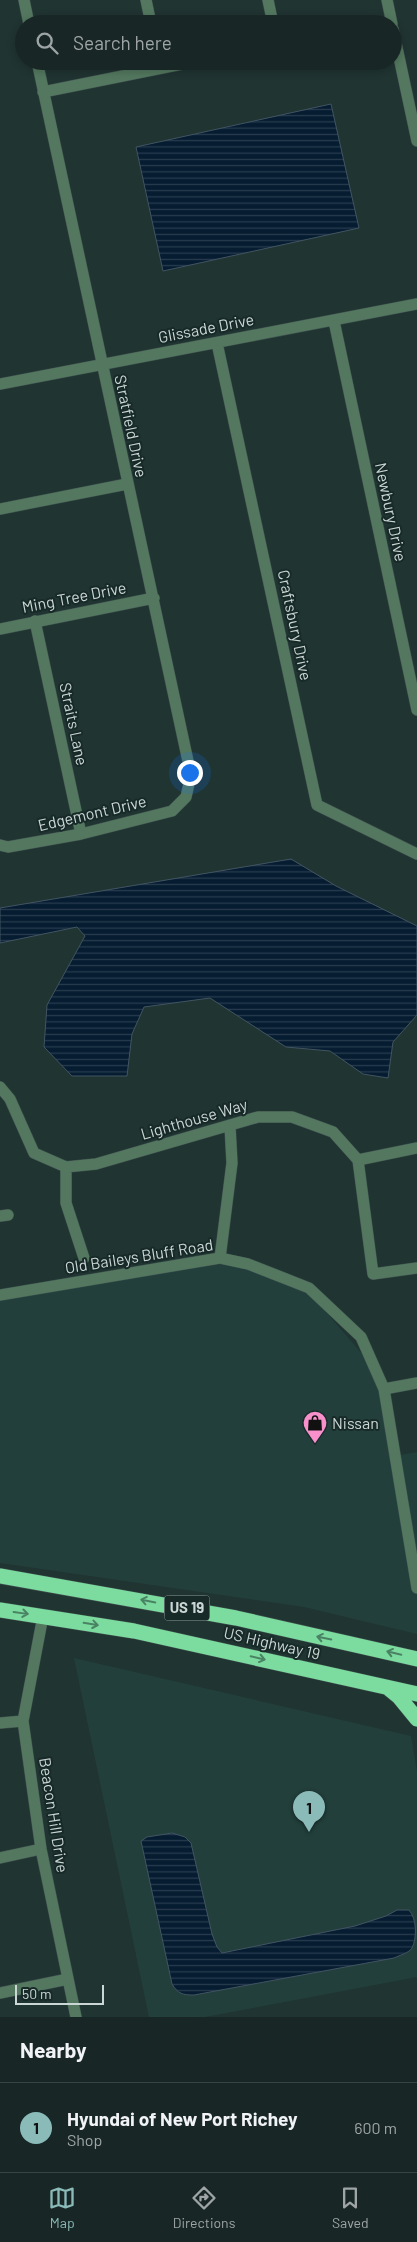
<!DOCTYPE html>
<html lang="en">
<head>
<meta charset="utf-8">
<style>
  :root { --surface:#182726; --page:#212f2e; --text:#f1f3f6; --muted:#9fa5a7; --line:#364443; --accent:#8bbbb9 }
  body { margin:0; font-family:Barlow,sans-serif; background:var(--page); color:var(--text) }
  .scale { position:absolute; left:15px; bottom:12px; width:89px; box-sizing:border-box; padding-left:5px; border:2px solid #cbd7d5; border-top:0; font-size:14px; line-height:18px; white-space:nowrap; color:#cbd7d5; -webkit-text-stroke:4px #172a28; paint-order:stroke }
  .you { position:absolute; left:189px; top:772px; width:18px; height:18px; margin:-12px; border:4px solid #fff; border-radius:50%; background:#1a73e8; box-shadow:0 0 0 8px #1a73e833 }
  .badge { display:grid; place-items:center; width:32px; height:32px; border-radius:50%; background:var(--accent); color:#111; font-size:16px; font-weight:700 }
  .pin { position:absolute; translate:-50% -41px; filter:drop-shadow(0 1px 2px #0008) }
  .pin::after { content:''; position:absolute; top:26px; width:18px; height:15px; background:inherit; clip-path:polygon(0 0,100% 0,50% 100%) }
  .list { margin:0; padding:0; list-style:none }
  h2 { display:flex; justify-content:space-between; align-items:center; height:65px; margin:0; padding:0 20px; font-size:21px }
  h2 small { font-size:16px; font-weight:400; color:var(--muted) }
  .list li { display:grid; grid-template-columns:32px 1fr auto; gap:15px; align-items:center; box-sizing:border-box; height:90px; padding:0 20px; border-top:1px solid var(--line) }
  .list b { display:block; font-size:19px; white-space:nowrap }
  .list p { margin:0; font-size:16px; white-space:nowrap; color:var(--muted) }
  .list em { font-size:16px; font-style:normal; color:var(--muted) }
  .icon { flex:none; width:28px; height:28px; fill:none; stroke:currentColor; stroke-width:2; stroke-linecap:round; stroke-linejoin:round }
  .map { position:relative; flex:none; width:417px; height:2017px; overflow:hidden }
  .search { position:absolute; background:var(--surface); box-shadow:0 2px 8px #0003; left:15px; right:15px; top:15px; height:55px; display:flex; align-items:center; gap:12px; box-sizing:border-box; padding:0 18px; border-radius:28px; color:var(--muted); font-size:19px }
  .sheet { height:155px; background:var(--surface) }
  nav { display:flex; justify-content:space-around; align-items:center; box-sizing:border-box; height:70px; border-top:1px solid var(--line); background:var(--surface); font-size:14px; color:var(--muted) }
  nav a { display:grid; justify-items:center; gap:2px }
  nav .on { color:var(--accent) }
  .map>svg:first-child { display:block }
  .built { fill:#223f3c }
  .water { fill:url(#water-rules); stroke:#415462 }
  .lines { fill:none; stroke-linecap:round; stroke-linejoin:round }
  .minor-casing { stroke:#3f514f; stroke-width:12 }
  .highway-casing { stroke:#3f514f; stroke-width:16 }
  .minor { stroke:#53785f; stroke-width:11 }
  .highway { stroke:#7cdc9f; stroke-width:15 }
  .oneway { stroke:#4a8364 }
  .labels { text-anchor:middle; stroke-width:4; stroke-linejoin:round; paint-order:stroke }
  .shield { fill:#172a28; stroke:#95a3a1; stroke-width:1 }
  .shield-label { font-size:15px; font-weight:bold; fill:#cbd7d5 }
  .street-label { font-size:16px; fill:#cbd7d5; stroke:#172a28 }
  .poi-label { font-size:16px; fill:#cbd7d5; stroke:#172a28; text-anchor:start }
</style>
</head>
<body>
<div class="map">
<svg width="417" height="2017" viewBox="0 0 417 2017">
  <defs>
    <pattern id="water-rules" width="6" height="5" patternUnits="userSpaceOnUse" patternTransform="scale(1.25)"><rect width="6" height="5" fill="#061c31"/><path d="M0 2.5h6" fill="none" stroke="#293c4e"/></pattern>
  </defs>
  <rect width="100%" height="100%" fill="#203432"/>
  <!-- built -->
  <path class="built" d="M245,1261L312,1296L377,1371L394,1456L417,1452V1634L304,1607L0,1563V1292Z
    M74,1658L411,1736L417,1771V1977L205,2017H149Z"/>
  <!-- water -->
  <path class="water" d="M331,104L359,228L163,271L136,147Z
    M291,859L336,886L417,926V1015L393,1042L388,1078L363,1074L330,1051L286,1047L210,998L144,1007L132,1034L127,1076H72L44,1047L47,1005L85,936L77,927L0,943V908Z
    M172,1833L185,1837L191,1843L212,1934L217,1947L222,1953L355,1926L386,1916L397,1910H409C417,1919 417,1938 412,1948C409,1953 400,1955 394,1958L194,1995C183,1995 178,1994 172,1984L141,1841L147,1837Z"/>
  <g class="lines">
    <defs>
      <path id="minor" d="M24,0L29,24
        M146,0L151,24
        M268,0L273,24
        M387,0L392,24
        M393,29L417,141
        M43,92L197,61
        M334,321L417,710
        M217,343L317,805L417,854
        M0,384L417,304
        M0,509L127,484
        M35,621L81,834
        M0,629L154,598
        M0,845L8,847L81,834L172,811L186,797L191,775L37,61
        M0,1087L10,1099L34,1153L66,1167L96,1164L258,1117H292L333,1132L358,1160L373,1274L417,1268
        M358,1160L417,1148
        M66,1167V1203L84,1258
        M0,1216L8,1215
        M220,1258L232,1163L230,1126
        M0,1295L220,1258L248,1264L309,1288L361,1337L384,1389L417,1588
        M384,1389L417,1383
        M43,1616L23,1721L41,1849L76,2017
        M0,1723L23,1721
        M0,1858L41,1849
        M0,1993L68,1979"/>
      <path id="highway" d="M0,1576L236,1618L417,1659
        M0,1610L134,1631L417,1694
        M388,1688L399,1697L417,1719"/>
    </defs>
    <!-- minor casing -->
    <use href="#minor" class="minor-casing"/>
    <!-- highway casing -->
    <use href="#highway" class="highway-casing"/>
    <!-- minor -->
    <use href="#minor" class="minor"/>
    <!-- highway -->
    <use href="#highway" class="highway"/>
  </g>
  <!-- one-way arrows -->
  <defs><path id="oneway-shaft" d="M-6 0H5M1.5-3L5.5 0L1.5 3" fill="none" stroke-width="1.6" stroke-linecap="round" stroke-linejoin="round" transform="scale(1.25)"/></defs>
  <g class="oneway">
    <use href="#oneway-shaft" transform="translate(148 1601) rotate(-169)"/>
    <use href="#oneway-shaft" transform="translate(21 1613) rotate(8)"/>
    <use href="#oneway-shaft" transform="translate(91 1624) rotate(9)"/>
    <use href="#oneway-shaft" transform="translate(324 1638) rotate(-168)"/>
    <use href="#oneway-shaft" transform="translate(394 1653) rotate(-167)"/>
    <use href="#oneway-shaft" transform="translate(258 1658) rotate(13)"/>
  </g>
  <!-- icons -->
  <defs>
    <symbol id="shop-pin" viewBox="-11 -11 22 30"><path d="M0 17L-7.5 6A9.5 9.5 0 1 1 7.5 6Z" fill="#f890cc" stroke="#172a28"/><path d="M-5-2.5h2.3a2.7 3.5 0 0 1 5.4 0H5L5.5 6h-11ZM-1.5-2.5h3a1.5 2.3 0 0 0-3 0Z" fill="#111"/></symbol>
  </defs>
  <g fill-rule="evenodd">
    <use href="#shop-pin" x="301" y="1409" width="28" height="38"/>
  </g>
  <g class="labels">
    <!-- shield labels -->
    <rect class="shield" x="164.5" y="1595.5" width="45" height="25" rx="4"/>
    <g class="shield-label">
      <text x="187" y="1613">US 19</text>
    </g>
    <!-- street labels -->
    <g class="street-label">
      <text transform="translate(206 328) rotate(-11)" y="6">Glissade Drive</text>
      <text transform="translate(131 426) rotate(78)" y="6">Stratfield Drive</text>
      <text transform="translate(391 512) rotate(78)" y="6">Newbury Drive</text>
      <text transform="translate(74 597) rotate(-11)" y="6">Ming Tree Drive</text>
      <text transform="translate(295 625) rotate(78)" y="6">Craftsbury Drive</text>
      <text transform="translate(74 724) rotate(78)" y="6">Straits Lane</text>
      <text transform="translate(92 813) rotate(-13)" y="6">Edgemont Drive</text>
      <text transform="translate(194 1119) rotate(-16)" y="6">Lighthouse Way</text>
      <text transform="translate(139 1256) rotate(-9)" y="6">Old Baileys Bluff Road</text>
      <text transform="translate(272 1643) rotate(13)" y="6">US Highway 19</text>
      <text transform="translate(54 1815) rotate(81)" y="6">Beacon Hill Drive</text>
    </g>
    <!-- poi labels -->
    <g class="poi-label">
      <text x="332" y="1429">Nissan</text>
    </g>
  </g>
</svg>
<div class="scale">50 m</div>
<div class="you"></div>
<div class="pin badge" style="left:309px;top:1832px">1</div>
<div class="search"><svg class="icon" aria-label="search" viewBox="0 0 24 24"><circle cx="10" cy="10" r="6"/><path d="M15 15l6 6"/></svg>Search here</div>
</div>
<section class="sheet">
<h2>Nearby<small></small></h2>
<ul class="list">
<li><span class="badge">1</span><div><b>Hyundai of New Port Richey</b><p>Shop</p></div><em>600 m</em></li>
</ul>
</section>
<nav>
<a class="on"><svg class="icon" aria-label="map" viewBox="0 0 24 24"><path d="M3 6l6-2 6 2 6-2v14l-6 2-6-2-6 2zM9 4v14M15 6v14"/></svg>Map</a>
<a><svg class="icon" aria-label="directions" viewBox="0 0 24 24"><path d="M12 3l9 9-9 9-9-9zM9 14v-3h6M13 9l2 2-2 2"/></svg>Directions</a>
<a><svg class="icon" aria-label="saved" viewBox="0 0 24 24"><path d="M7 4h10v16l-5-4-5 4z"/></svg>Saved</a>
</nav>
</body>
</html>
